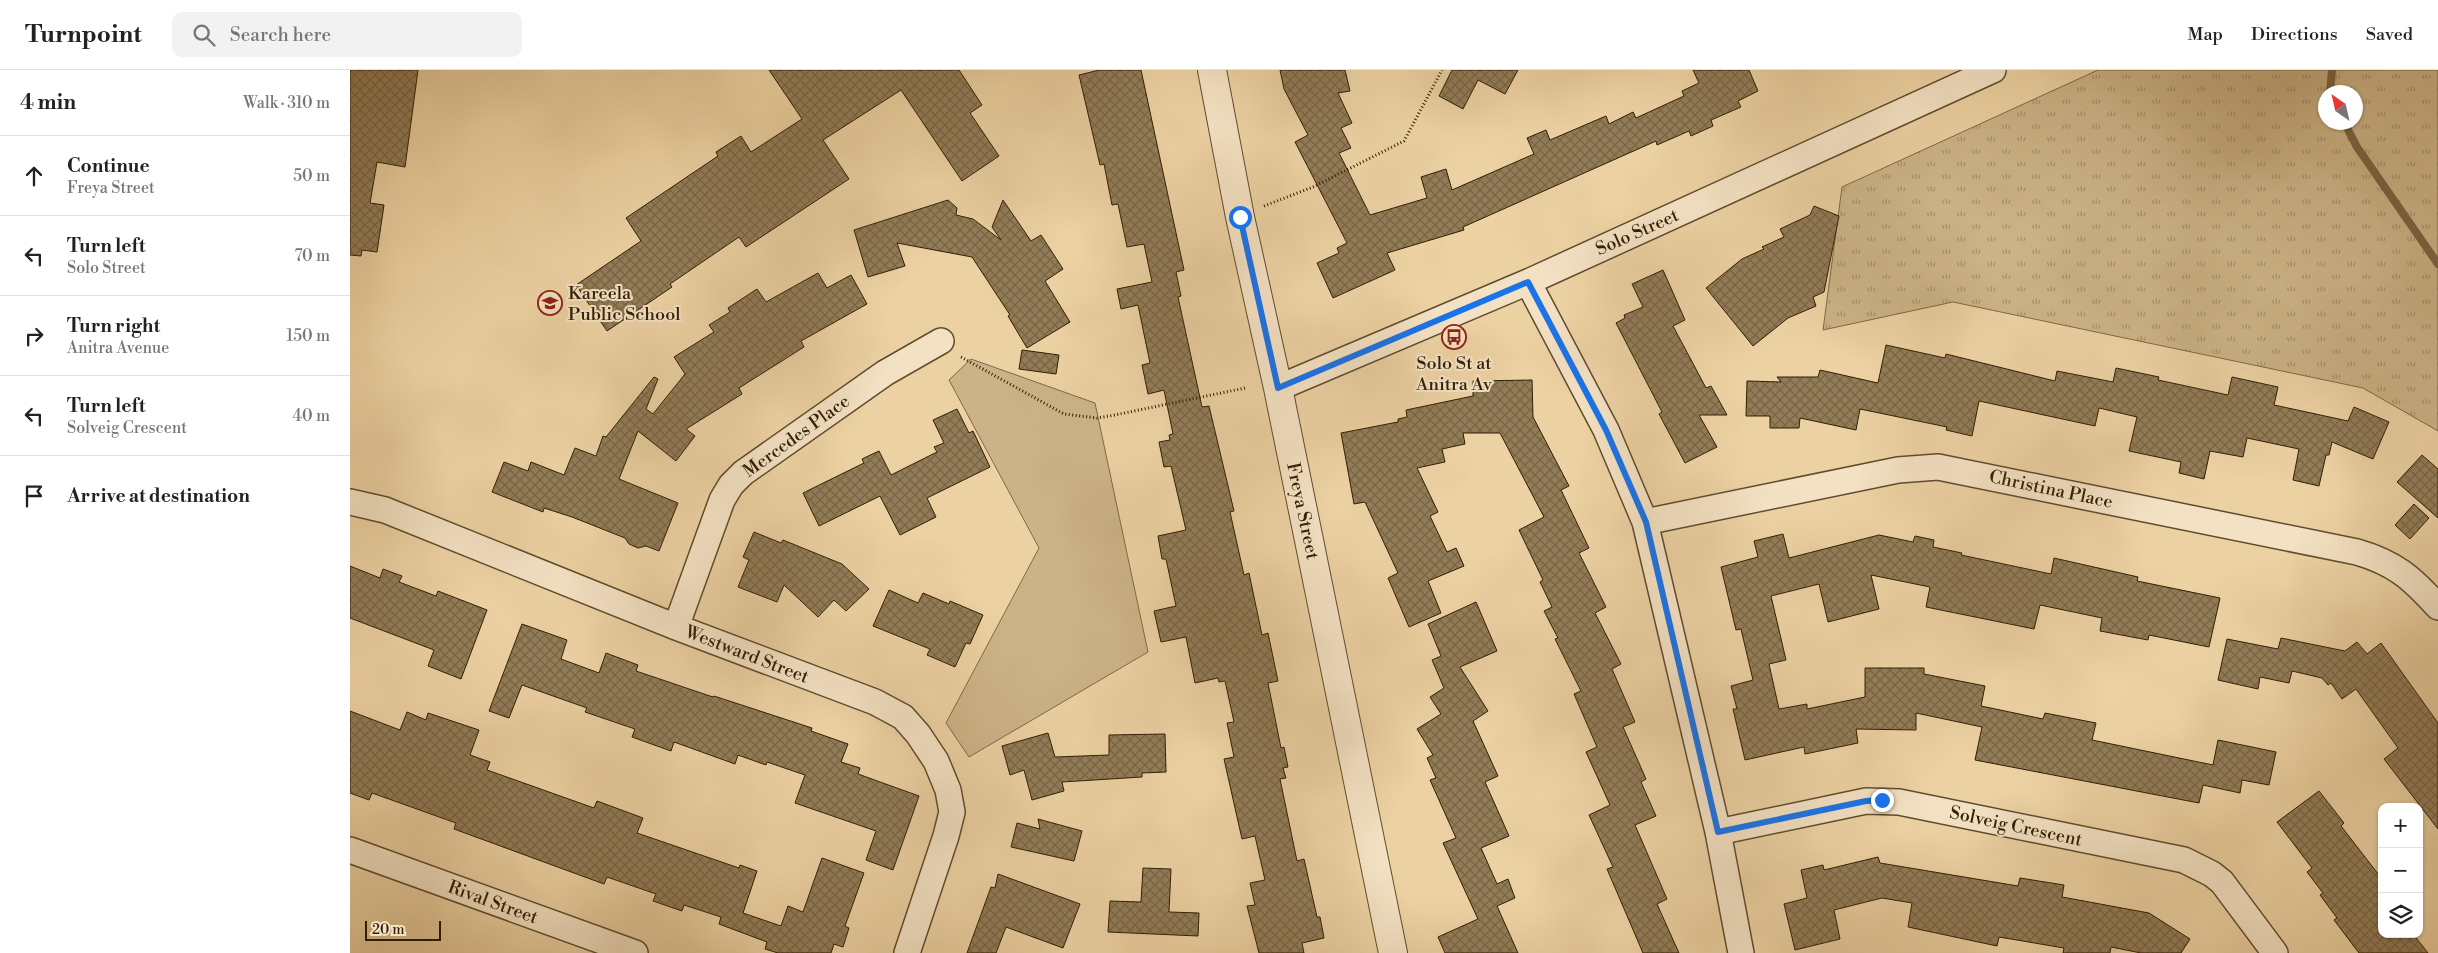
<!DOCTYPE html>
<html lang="en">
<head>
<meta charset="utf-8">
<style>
  :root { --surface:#fff; --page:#f2f2f2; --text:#222; --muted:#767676; --line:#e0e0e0 }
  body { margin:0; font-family:"Libre Bodoni",serif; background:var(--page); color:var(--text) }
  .controls { position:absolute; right:15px; bottom:15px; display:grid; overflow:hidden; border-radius:10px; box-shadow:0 1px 4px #0004 }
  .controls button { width:45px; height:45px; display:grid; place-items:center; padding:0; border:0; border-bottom:1px solid var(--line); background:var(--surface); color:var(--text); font:25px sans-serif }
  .compass { position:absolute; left:1968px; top:15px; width:45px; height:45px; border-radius:50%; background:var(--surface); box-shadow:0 1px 4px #0004; rotate:326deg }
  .scale { position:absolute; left:15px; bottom:12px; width:76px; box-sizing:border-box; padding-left:5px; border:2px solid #301f05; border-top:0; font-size:14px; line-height:18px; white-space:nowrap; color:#301f05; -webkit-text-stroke:4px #f3e1c3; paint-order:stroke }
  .stop { position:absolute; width:15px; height:15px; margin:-11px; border:4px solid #1a73e8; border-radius:50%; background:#fff }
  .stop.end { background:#1a73e8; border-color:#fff; box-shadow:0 1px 5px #0008 }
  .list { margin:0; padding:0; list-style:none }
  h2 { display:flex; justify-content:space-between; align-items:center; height:65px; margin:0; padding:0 20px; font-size:21px }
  h2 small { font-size:16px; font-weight:400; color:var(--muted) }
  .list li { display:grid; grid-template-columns:32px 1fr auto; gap:15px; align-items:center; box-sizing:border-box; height:80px; padding:0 20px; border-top:1px solid var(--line) }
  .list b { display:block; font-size:19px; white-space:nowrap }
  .list p { margin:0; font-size:16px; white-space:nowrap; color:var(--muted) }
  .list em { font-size:16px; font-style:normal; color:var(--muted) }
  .icon { flex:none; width:28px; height:28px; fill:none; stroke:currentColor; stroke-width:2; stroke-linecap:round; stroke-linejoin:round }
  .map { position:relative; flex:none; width:2088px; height:883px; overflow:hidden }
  header { display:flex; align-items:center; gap:30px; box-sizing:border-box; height:70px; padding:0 25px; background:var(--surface); border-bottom:1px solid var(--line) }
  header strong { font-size:24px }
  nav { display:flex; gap:28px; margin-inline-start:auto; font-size:18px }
  .search { width:350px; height:45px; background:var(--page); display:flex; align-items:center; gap:12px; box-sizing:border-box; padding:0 18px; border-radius:10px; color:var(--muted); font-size:19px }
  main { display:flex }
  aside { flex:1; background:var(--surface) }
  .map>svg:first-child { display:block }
  .grass { fill:url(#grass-tufts); stroke:#7e6946; fill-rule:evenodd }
  .park { fill:#ccb387; stroke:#7e6946 }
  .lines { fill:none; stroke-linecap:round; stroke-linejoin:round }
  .stream { stroke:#7a6543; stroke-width:8 }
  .building { fill:url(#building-cross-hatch); stroke:#301f05 }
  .minor-casing { stroke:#5f4c2c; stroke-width:28 }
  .tertiary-casing { stroke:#5f4c2c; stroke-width:30 }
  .path { stroke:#301f05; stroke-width:3; stroke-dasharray:1 2.5; stroke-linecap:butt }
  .minor { stroke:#f3e1c3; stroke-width:25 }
  .tertiary { stroke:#f3e1c3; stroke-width:28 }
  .route { stroke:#1a73e8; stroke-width:6 }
  .labels { text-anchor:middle; stroke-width:4; stroke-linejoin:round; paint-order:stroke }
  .street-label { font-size:18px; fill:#301f05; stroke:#f3e1c3 }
  .poi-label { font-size:18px; fill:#301f05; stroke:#f3e1c3; text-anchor:start }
</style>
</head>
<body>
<header>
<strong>Turnpoint</strong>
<div class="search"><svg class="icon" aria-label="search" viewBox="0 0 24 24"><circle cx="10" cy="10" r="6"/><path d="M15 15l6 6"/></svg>Search here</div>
<nav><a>Map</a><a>Directions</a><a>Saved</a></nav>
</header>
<main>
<aside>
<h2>4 min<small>Walk · 310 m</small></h2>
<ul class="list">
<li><svg class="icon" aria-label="ahead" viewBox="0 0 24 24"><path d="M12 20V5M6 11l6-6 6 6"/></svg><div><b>Continue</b><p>Freya Street</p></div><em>50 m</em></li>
<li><svg class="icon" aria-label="left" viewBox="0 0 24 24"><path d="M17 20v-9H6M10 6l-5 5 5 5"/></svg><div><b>Turn left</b><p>Solo Street</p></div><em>70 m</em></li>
<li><svg class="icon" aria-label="right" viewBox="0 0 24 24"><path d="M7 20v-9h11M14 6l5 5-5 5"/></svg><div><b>Turn right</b><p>Anitra Avenue</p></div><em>150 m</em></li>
<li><svg class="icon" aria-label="left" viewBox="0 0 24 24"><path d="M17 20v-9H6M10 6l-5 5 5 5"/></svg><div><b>Turn left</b><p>Solveig Crescent</p></div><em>40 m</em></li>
<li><svg class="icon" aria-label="arrive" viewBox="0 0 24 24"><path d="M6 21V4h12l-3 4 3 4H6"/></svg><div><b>Arrive at destination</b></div></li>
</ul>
</aside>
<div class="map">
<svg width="2088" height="883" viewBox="0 0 2088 883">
  <defs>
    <pattern id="grass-tufts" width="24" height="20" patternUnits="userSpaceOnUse" patternTransform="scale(1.25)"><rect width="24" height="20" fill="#ccb387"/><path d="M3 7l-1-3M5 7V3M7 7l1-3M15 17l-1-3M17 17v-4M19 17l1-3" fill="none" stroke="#a6916c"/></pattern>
    <pattern id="building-cross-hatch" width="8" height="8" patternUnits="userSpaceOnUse" patternTransform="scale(1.25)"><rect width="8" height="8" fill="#927c57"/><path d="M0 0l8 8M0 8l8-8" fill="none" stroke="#786546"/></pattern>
  </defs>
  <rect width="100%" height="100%" fill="#ecd1a2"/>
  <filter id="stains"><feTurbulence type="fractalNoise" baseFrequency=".004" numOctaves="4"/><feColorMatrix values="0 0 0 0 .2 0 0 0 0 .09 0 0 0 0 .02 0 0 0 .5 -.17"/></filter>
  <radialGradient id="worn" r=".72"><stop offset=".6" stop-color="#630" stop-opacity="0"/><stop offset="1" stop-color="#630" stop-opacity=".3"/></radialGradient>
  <!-- grass -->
  <path class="grass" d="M1748,0H2088V361L2013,318L1603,232L1473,260L1492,117ZM1976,22H2006V52H1976Z"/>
  <!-- park -->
  <path class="park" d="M621,289L745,333L798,582L619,687L596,653L689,478L599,310Z"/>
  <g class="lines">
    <!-- stream -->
    <path class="stream" d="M1980,22L1982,0
      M1994,52L2007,77L2088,194"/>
  </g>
  <!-- building -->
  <path class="building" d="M0,0H68L55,97L27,92L20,133L34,135L27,182L12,180L11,186L0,185Z
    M419,0H609L632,35L620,43L649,86L612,111L551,20L473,70L499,109L396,177L389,167L320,214L322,217L257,261L226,215L291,171L276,148L368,86L366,82L391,66L401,82L452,49Z
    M749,0H791L834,200L826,202L831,226L828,227L852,337L859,336L884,441L880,442L894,505L899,503L912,565L918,563L928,611L918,613L931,678L934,677L938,697L933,698L936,708L930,709L947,791L954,789L967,847H970L974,868L952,873L954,883H909L897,836L905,835L900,813L915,810L905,766L892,769L874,689L884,687L877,653L884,652L875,611L869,612L868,608L845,613L836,567L811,572L804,541L826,536L816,489H812L808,466L836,460L821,396L814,397L809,372L820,370L819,365L823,364L814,320L798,324L792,295L800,293L788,235L771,239L767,219L802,212L794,174L777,177L768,134L762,135L754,94L750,95L729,5Z
    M930,0H995L1000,21L988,23L1002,53L991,58L1001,78L989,83L1020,145L1077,128L1071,107L1096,99L1102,120L1184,84L1177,68L1196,60L1200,70L1256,46L1259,54L1283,42L1286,48L1334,26L1332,21L1349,13L1343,0H1399L1408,21L1388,31L1391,37L1361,50L1363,56L1341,66L1339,61L1307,75L1306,71L1113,157L1114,160L1037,183L1045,200L983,228L967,193L989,183L987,178L997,173L945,72L958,65L934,19Z
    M1102,0H1168L1155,24L1128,10L1113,39L1089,26Z
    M598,130L607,138L606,145L623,149L651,170L642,157L653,130L681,171L691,165L713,199L695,211L720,252L677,278L658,246L660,245L622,187L547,173L555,196L518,207L504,160Z
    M1464,136L1489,146L1474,222L1463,227L1466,236L1438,248L1403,276L1356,218L1392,189L1414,179L1412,177L1434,167L1430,159L1460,145Z
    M1313,200L1335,250L1323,256L1356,318L1361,316L1377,345H1349L1367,377L1335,393L1309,344L1312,342L1266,253L1275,248L1274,245L1293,237L1282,214Z
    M468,203L477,218L501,205L517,234L451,271L454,277L389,318L392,324L336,359L345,366L326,391L288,361L269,409L328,433L309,481L296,476L288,478L279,474L275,468L222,447L194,438L193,442L142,422L154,392L178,401L181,392L214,405L225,378L246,386L253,366L256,367L304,307L308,309L296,339L303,344L335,304L324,287L364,262L359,255L380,242L378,238L407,219L416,232Z
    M1536,275L1595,288L1596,284L1705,311L1707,301L1763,312L1766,298L1809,307L1808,310L1878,325L1882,307L1928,317L1924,335L1998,351L2004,337L2039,352L2023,389L1982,372L1979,385H1976L1969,416L1943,410L1949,379L1897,368L1893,387L1860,381L1854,409L1829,403L1831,392L1779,381L1787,347L1749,338L1745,356L1629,331L1622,366L1596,360L1597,357L1510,339L1506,360L1450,348L1449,358H1420V346H1396L1397,311L1431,312L1427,307H1468L1470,300L1528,313Z
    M672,280L709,285L706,304L669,299Z
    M1182,310L1183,347L1219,416L1211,420L1239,478L1229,483L1256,537L1245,543L1271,594L1262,599L1285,652L1273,657L1296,709L1291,712L1306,746L1285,755L1317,829L1307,834L1329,883H1293L1257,799L1263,797L1239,745L1260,735L1236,682L1247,677L1224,624L1231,621L1205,569L1208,568L1194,541L1202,537L1190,512L1193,510L1169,460L1194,447L1150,363H1113L1115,374L1092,379L1095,392L1067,398L1088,442L1080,446L1097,482L1106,478L1114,496L1078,511L1091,543L1059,557L1038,508L1048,503L1015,432L1004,434L991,363L1048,352V349L1057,347L1056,340L1123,326V311Z
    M607,339L619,363L623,361L640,397L577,428L586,447L550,465L530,426L469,456L453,423L514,393L512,389L529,381L541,405L587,382L584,377L594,373L583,350Z
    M2072,385L2088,399V448L2047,412Z
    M2064,434L2079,448L2060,469L2045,455Z
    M404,462L431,473L433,470L492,494L519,519L496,541L484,530L468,547L434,515L427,532L388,517L399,490L393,487Z
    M1433,464L1439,488L1529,465L1563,472L1565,466L1584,470L1583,477L1612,483L1611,485L1701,504L1704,488L1788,507L1787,511L1870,528L1859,577L1799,565L1798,570L1750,561L1752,548L1690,535L1684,559L1576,537L1580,517L1521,505L1529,539L1478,552L1469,514L1421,526L1436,590L1419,594L1429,639L1457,634V639L1515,627V598H1574V604L1635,616L1631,636L1693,649L1695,643L1746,653L1742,670L1863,695L1868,670L1926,682L1919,715L1892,710L1890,723L1853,715L1849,733L1625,690L1632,657L1566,643V660L1506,659L1508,673L1455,684L1454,677L1395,690L1383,639H1387L1381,616L1403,610L1391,559L1386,560L1371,497L1408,487L1404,471Z
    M0,496L30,508L33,499L52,506L49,512L86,526L88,521L137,540L111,609L78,596L84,580L0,548Z
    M539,520L568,533L573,523L599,534L600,531L633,545L620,574L616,573L605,597L577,585L580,579L523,556Z
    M1126,532L1147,581L1110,597L1138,641L1123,651L1148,706L1135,712L1159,766L1131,778L1147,814L1158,809L1165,828L1147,836L1168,883H1095L1088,867L1128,849L1093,773L1106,768L1080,710L1086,708L1077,688L1083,685L1067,659L1091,644L1080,627L1094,618L1082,590L1091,586L1078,554Z
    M172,554L217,570L211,589L249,603L256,583L288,595L286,601L363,627L364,626L462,658L461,661L498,674L491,692L510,698L508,704L569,726L543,800L516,790L526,761L445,733L455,705L417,692L416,695L388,685L385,694L324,672L321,681L282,667L285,659L235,642L237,638L172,615L159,648L139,641Z
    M1931,568L1995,581L2007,572L2017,584L2031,573L2088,653V759L2034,689L2048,678L2006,619L1992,629L1981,613L1978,615L1972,608L1942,601L1939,613L1910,607L1908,619L1868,610L1877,569L1928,579Z
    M0,641L50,660L57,642L76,650L78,643L129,660L120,685L140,692L137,700L244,738L247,731L293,748L287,763L389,798L390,795L407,801L393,843L431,856L438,836L453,842L472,788L514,803L495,856L499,858L493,877L484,874L481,883H428L415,879L417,872L369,854L371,847L334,835L332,841L303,831L306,824L257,807L254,814L104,759L106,753L22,723L19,730L0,723Z
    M698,663L705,687L759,685V665L815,664L816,702L792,703V707L712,712L714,721L682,730L674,700L660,705L652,676Z
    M1969,721L1994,753L1991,756L2032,809V864H2063L2078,883H2009L1984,850L1987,848L1970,825L1973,823L1957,802L1962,798L1927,752Z
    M688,749L732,761L724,791L661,777L667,753L690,759Z
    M1528,787L1530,793L1668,816L1670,808L1714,815L1712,827L1799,843L1840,869L1831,883H1791L1761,877L1760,883H1713L1714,878L1649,867L1647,876L1558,857L1562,833L1532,828L1484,840L1490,869L1445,880L1434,834L1457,828L1451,800L1473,795L1474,800Z
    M793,798L821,799L819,842L849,843L848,866L758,862L760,831L791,832Z
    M648,804L730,834L713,878L656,857L646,883H617L641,817L645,818Z"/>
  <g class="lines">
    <defs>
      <path id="minor" d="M1178,212L1256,360L1295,452L1368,762L1391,883
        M928,318L1178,212L1643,0
        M0,432L35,440L326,557L525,632L553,647L568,664L586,691L598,720L602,742L596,766L557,883
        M1295,452L1548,400L1588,397L2007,482C2045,493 2062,508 2088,537
        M326,557L372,430L381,415L393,403L535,303L591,271
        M1368,762L1516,731L1549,732L1834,790L1862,804L1872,812L1925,883
        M0,780L285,883"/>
      <path id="tertiary" d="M862,0L890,147L928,318L1043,883"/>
    </defs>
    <!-- minor casing -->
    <use href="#minor" class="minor-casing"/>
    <!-- tertiary casing -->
    <use href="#tertiary" class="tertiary-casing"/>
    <!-- path -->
    <path class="path" d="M914,136L963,117L1054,71L1092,0
      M611,287L714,344L747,348L765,345L895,318"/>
    <!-- minor -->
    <use href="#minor" class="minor"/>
    <!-- tertiary -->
    <use href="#tertiary" class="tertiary"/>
  </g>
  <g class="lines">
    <!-- route -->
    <path class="route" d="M890,147L928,318L1178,212L1256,360L1296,452L1368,762L1516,731L1532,730"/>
  </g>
  <!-- icons -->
  <defs>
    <symbol id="school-ring" viewBox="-11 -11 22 22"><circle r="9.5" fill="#f3e1c3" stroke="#8f2418" stroke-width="1.5"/><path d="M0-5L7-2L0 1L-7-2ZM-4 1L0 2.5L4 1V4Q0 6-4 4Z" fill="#8f2418"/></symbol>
    <symbol id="bus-ring" viewBox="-11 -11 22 22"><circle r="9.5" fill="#f3e1c3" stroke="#8f2418" stroke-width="1.5"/><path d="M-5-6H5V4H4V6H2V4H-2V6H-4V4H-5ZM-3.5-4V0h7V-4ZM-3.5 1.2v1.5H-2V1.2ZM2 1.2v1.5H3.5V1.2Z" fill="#8f2418"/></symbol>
  </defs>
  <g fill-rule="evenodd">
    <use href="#school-ring" x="186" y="219" width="28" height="28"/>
    <use href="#bus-ring" x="1090" y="253" width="28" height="28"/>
  </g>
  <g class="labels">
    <!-- street labels -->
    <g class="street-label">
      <text transform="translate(1287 162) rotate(-24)" y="6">Solo Street</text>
      <text transform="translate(446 366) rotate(-36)" y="6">Mercedes Place</text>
      <text transform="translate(1701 419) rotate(12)" y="6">Christina Place</text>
      <text transform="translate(953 441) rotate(78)" y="6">Freya Street</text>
      <text transform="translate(397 584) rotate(21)" y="6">Westward Street</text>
      <text transform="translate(1666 756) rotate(12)" y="6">Solveig Crescent</text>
      <text transform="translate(143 832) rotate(20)" y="6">Rival Street</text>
    </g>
    <!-- poi labels -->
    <g class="poi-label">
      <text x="218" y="229">Kareela<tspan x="218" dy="21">Public School</tspan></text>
      <text x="1104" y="299" text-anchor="middle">Solo St at<tspan x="1104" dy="21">Anitra Av</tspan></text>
    </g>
  </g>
  <rect width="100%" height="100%" filter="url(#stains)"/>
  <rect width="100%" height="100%" fill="url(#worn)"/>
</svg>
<div class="controls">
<button>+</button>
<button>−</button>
<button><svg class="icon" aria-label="layers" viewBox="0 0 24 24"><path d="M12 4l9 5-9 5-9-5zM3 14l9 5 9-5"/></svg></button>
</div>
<svg class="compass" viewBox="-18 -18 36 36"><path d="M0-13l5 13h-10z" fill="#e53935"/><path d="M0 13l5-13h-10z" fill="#767676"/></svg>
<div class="scale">20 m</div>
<div class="stop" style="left:890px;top:147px"></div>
<div class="stop end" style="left:1532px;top:730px"></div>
</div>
</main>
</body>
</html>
